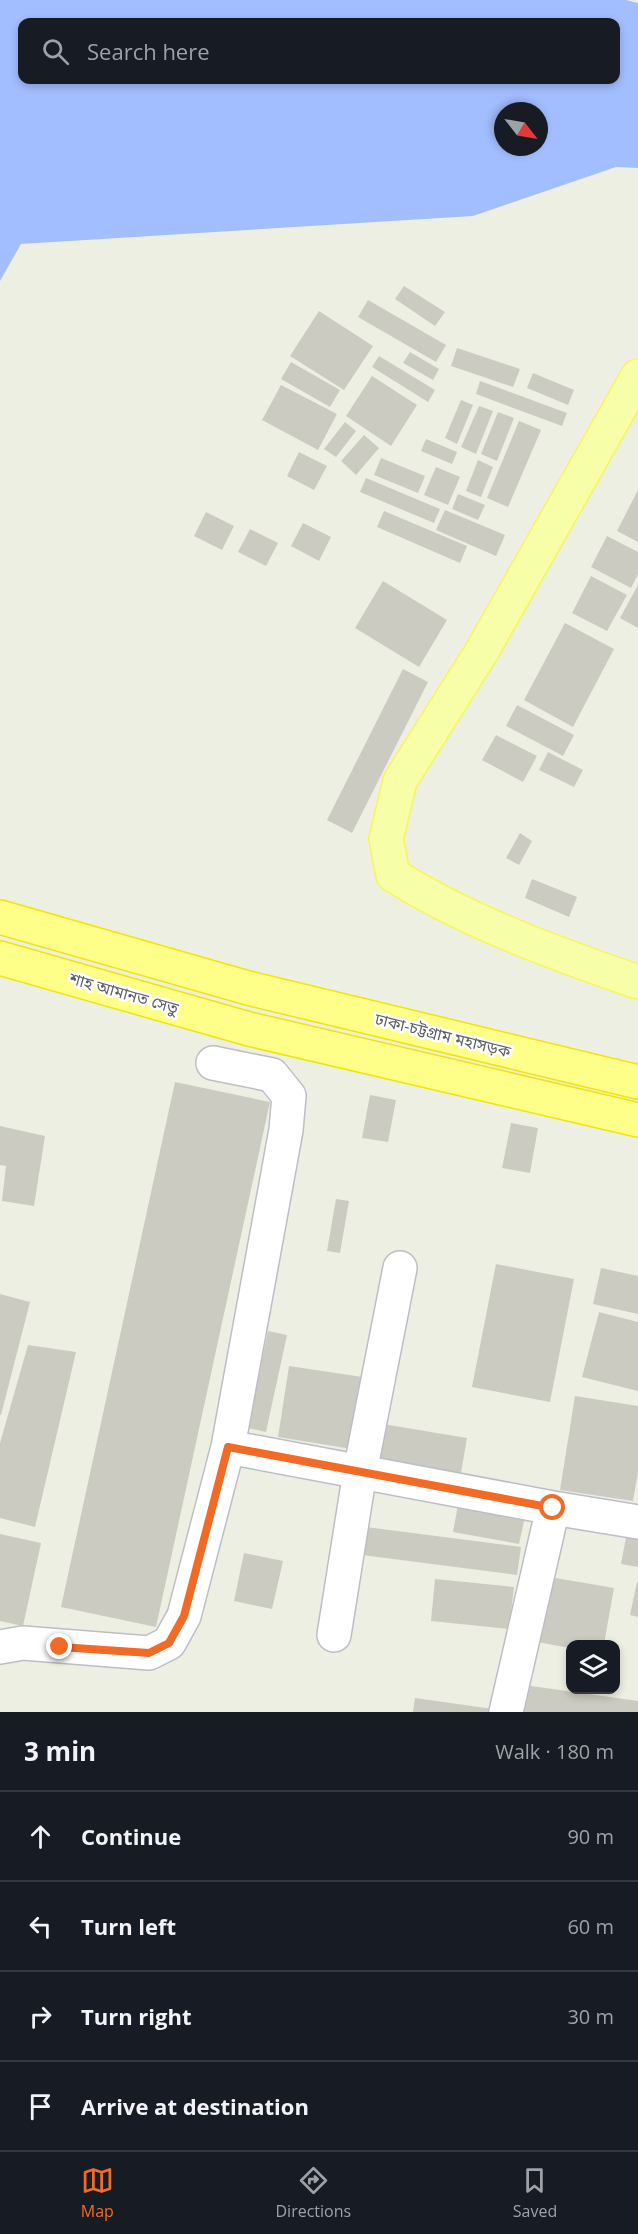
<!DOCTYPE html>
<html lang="en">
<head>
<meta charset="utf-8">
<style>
  :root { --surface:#171b24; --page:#242831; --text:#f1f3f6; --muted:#9ea1a6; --line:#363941; --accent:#f26b26 }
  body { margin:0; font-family:"Open Sans","Noto Sans Bengali",sans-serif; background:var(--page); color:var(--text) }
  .controls { position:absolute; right:18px; bottom:18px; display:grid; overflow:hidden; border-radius:12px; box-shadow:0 3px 9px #0003 }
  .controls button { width:54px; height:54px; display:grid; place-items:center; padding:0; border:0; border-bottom:2px solid var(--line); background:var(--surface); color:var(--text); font:30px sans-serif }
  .compass { position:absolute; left:494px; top:102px; width:54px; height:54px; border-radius:50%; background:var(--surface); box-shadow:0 3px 9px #0003; rotate:121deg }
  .stop { position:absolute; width:18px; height:18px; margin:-14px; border:4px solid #f26b26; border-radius:50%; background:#fff }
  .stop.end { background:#f26b26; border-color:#fff; box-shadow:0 2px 6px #0008 }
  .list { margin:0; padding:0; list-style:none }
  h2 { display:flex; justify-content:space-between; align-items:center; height:78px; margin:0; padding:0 24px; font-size:26px }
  h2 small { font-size:20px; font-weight:400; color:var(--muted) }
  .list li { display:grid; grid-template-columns:39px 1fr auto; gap:18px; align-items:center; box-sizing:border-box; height:90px; padding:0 24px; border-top:2px solid var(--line) }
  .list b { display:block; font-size:22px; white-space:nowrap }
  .list em { font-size:20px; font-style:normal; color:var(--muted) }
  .icon { flex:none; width:33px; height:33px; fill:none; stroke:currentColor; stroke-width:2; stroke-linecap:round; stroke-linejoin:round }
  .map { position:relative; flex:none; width:638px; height:1712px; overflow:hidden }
  .search { position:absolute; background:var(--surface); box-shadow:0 3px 9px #0003; left:18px; right:18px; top:18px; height:66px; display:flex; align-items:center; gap:15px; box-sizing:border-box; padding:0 21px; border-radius:12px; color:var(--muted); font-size:22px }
  .sheet { height:438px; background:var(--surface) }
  nav { display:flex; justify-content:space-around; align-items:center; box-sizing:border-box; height:84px; border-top:2px solid var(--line); background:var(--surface); font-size:16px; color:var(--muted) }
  nav a { display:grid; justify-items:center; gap:3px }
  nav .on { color:var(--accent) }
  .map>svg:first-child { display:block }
  .water { fill:#a2beff; fill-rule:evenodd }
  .building { fill:#cbcbc2 }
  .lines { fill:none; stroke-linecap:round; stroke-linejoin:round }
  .minor-casing { stroke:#bdbec5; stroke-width:36 }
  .major-casing { stroke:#f8f652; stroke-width:36 }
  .highway-casing { stroke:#f1e600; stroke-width:36 }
  .minor { stroke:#fff; stroke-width:33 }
  .major { stroke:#f6ffa7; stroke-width:33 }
  .highway { stroke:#feff89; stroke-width:33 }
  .route { stroke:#f26b26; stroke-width:8 }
  .labels { text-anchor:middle; stroke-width:5; stroke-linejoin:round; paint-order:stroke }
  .street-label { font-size:16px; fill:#5b5d64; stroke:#fff }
</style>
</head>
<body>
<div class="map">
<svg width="638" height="1712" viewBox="0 0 638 1712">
  <rect width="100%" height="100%" fill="#eeefe3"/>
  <!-- water -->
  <path class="water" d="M0,0H626L638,3V168L616,167L473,216L21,244L0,281ZM22,22H616V80H22ZM503,111H539V147H503Z"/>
  <!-- building -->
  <path class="building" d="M404,286L445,312L435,326L395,299Z
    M368,300L446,345L436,362L358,317Z
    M319,311L373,346L344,390L290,356Z
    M457,348L520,369L513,387L451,366Z
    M410,352L439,369L433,380L403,363Z
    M379,356L435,390L428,402L372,367Z
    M291,362L340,390L330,407L281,379Z
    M533,373L574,390L568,405L527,388Z
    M372,376L417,405L391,446L346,416Z
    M480,381L567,413L562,426L476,394Z
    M281,385L337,414L318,450L262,420Z
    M461,400L473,405L457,444L445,438Z
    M479,406L493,411L476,454L461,447Z
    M498,412L514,418L497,461L481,454Z
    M519,421L541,430L508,507L487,498Z
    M345,422L356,431L336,457L324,449Z
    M364,435L379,448L356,475L341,461Z
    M426,439L457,452L452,464L421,451Z
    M299,452L327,466L314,490L287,476Z
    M381,458L425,476L418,493L374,475Z
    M478,460L493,467L481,497L466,491Z
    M436,467L460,477L448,505L424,495Z
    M366,478L440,509L434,523L360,492Z
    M638,490V542L617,531Z
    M458,494L485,505L478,520L452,509Z
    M445,510L505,535L496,556L436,530Z
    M384,511L467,546L460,563L377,527Z
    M206,512L234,526L222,550L194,536Z
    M303,523L331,537L319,561L291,546Z
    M250,529L278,543L266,566L238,552Z
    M607,536L638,552V574L631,588L591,567Z
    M591,576L627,595L607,631L572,613Z
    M383,581L447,620L419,667L355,628Z
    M638,585V628L620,618Z
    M565,623L614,649L573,727L524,700Z
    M403,669L428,682L352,833L327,820Z
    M517,705L574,735L563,756L506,726Z
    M496,735L537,756L523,782L482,760Z
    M548,752L583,770L574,787L539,770Z
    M520,833L532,841L519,865L506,858Z
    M532,879L577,897L569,917L525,898Z
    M175,1082L270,1102L156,1627L61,1607Z
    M370,1095L396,1100L388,1142L362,1138Z
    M511,1123L538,1128L530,1173L502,1168Z
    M0,1126L45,1136L34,1206L2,1201L6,1166L0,1165Z
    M336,1199L349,1201L340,1253L327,1251Z
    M496,1264L574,1279L550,1402L472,1387Z
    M601,1268L638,1276V1314L593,1304Z
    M0,1294L30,1302L1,1415H0Z
    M599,1312L638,1322V1391L582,1377Z
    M268,1331L287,1335L266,1432L248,1428Z
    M28,1345L76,1352L35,1527L0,1518V1443Z
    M289,1366L369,1378L358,1450L278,1437Z
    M575,1396L638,1406V1472L633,1501L560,1490Z
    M383,1424L467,1438L461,1473L377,1460Z
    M458,1505L525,1517L519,1544L453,1532Z
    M366,1527L521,1547L517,1575L362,1555Z
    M627,1532L638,1534V1567L621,1564Z
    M0,1534L41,1543L23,1626L0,1621Z
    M244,1553L283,1561L272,1609L234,1601Z
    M544,1576L614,1588L604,1644H570V1648L532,1641Z
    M435,1579L514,1587L509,1629L431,1621Z
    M637,1582H638V1617L630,1615Z
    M524,1685L638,1701V1712H520Z
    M415,1698L493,1709V1712H413Z"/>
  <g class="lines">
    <defs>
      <path id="minor" d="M228,1447L553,1508L638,1522
        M334,1635L360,1472L400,1268
        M0,1647L23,1643L149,1653L169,1643L184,1616L228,1447L286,1130L289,1096L272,1075L213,1063
        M506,1712L553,1508"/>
      <path id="major" d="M638,376L482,651L400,781L386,839L393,875C468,922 554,953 638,982"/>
      <path id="highway" d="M0,917L248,988L638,1082
        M0,958L249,1029L638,1120"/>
    </defs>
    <!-- minor casing -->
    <use href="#minor" class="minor-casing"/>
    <!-- major casing -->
    <use href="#major" class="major-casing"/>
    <!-- highway casing -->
    <use href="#highway" class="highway-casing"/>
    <!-- minor -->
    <use href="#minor" class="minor"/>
    <!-- major -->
    <use href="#major" class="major"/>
    <!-- highway -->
    <use href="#highway" class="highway"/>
  </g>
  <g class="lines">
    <!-- route -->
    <path class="route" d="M60,1647L149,1653L169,1643L184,1616L228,1447L553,1508"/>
  </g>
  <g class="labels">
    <!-- street labels -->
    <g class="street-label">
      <text transform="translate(124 993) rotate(16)" y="6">শাহ আমানত সেতু</text>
      <text transform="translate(443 1035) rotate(14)" y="6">ঢাকা-চট্টগ্রাম মহাসড়ক</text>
    </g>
  </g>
</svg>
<div class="controls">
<button><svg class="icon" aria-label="layers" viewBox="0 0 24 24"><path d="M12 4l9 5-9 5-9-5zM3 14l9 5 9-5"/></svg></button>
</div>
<svg class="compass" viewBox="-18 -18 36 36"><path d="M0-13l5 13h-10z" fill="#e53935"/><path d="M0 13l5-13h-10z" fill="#9ea1a6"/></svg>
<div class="stop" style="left:553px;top:1508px"></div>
<div class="stop end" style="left:60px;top:1647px"></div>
<div class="search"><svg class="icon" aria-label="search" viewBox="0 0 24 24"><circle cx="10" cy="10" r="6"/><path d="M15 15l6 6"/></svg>Search here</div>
</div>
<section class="sheet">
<h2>3 min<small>Walk · 180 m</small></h2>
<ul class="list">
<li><svg class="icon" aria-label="ahead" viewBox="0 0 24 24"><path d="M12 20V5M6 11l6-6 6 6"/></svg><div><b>Continue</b></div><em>90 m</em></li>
<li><svg class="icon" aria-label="left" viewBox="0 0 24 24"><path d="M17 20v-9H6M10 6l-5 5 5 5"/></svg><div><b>Turn left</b></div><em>60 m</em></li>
<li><svg class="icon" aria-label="right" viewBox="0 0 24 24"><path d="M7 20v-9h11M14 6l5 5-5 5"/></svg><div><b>Turn right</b></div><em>30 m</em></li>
<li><svg class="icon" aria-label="arrive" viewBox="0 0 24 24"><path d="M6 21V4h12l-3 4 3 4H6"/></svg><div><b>Arrive at destination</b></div></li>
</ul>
</section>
<nav>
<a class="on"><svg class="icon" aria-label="map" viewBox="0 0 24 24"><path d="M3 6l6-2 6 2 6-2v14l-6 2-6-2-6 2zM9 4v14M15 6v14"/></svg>Map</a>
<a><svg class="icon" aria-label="directions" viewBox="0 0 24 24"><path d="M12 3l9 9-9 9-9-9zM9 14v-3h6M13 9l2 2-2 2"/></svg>Directions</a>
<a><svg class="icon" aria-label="saved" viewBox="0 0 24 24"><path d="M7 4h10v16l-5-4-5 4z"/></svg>Saved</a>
</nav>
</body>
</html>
